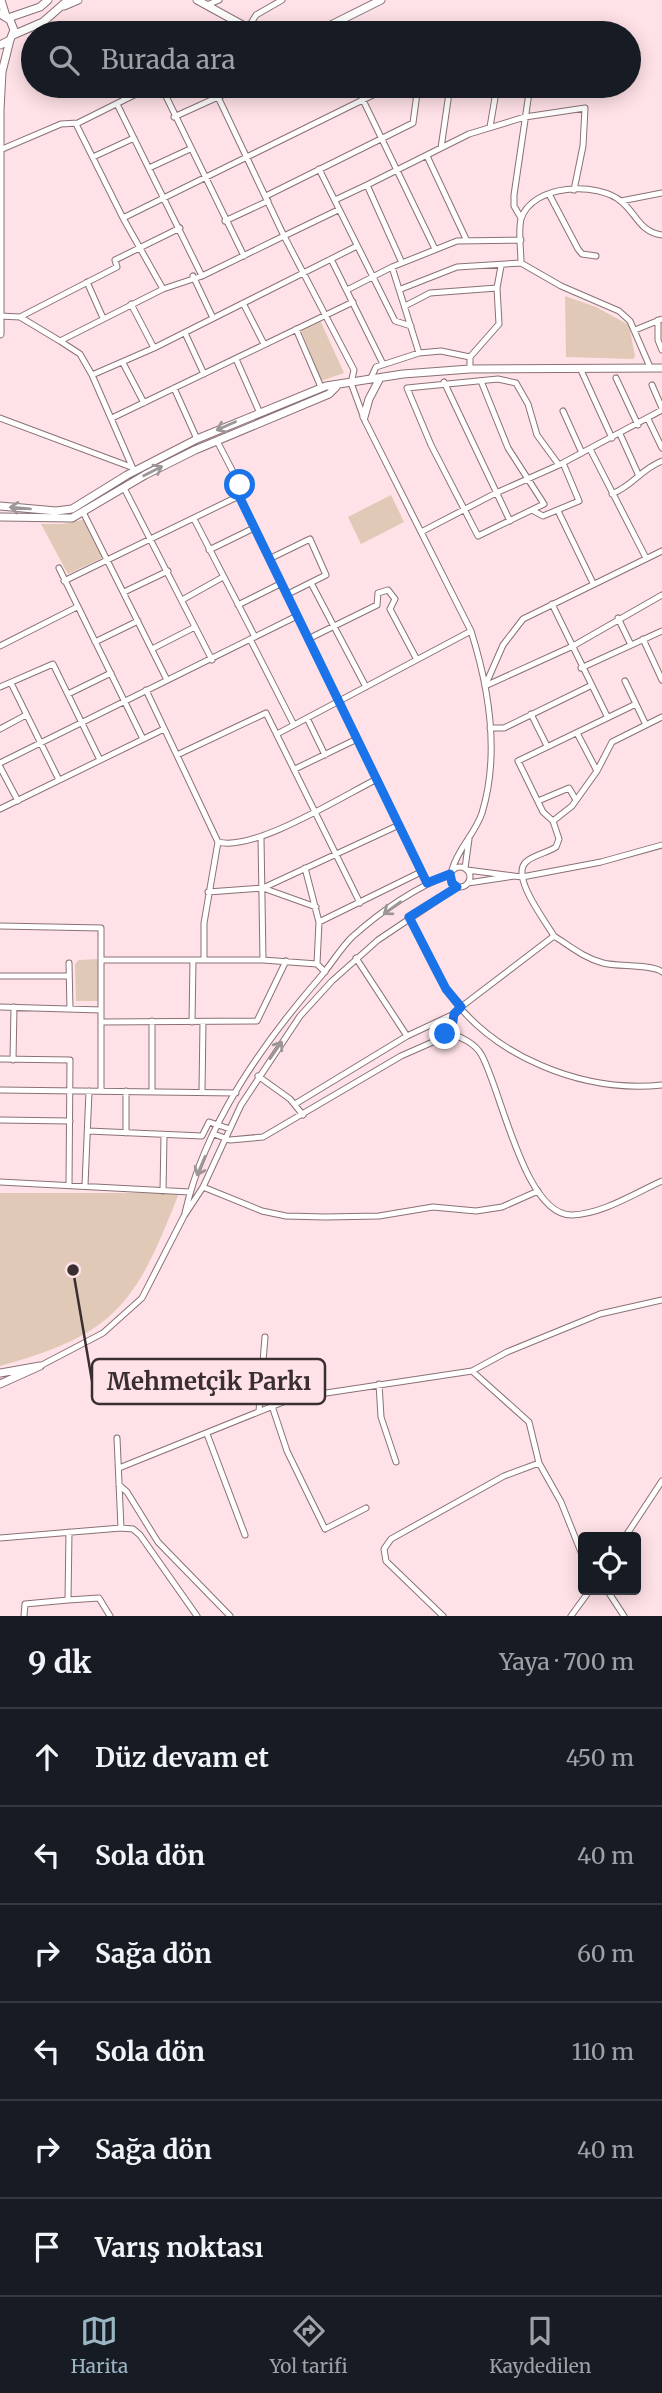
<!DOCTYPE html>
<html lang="tr">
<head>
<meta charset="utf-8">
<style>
  :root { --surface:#171b24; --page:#20242c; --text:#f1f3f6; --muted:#9ea1a6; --line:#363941; --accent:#9bb6c3 }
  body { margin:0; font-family:Merriweather,serif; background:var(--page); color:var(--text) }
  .controls { position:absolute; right:21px; bottom:21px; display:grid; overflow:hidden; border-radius:7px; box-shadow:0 4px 18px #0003 }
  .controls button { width:63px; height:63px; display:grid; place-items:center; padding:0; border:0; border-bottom:2px solid var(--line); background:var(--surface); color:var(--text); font:35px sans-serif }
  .stop { position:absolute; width:21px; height:21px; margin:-16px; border:5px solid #1a73e8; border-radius:50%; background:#fff }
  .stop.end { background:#1a73e8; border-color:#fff; box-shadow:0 2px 7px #0008 }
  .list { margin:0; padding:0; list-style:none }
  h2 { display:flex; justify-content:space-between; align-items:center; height:91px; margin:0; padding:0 28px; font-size:30px }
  h2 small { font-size:23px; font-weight:400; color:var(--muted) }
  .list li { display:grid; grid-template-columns:46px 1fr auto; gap:21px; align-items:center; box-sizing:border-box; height:98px; padding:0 28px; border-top:2px solid var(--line) }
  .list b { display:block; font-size:26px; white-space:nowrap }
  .list em { font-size:23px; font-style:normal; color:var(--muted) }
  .icon { flex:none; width:38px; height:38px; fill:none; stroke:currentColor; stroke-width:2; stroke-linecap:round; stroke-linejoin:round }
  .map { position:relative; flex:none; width:662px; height:1616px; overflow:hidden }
  .search { position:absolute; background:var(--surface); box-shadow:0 4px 18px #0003; left:21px; right:21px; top:21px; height:77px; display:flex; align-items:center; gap:18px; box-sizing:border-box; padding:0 24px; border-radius:38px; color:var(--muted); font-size:26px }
  .sheet { height:679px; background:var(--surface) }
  nav { display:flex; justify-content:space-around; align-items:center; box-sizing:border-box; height:98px; border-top:2px solid var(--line); background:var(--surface); font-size:19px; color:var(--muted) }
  nav a { display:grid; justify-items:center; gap:4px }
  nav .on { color:var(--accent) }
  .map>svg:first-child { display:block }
  .green { fill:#e0c9b6 }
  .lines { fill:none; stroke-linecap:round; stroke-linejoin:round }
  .street-casing { stroke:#8a7175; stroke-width:7 }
  .secondary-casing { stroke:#8a7175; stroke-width:9 }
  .street { stroke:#fff; stroke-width:5 }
  .secondary { stroke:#fff; stroke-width:7 }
  .oneway { stroke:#9c9698 }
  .route { stroke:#1a73e8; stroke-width:9 }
  .leader { fill:none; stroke:#392e30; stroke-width:2.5 }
  .callout-dot { fill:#392e30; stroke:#ffe2e7; stroke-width:2.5 }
  .callout { fill:#ffe2e7; stroke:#392e30; stroke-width:2.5 }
  .callout-label { font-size:24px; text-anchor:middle; font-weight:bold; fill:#392e30 }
</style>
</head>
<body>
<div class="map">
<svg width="662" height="1616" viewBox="0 0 662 1616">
  <rect width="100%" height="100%" fill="#ffe2e7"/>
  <!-- green -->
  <path class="green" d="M565,296L596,307L629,325L635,356L633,359L566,357Z
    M320,320L344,373L321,381L301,330Z
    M391,495L404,522L361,544L348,517Z
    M86,519L104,557L68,574L41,524H63Z
    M100,959L99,1001H76L75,964L79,960Z
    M0,1193H179C136,1303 117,1334 0,1366Z"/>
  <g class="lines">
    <defs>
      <path id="street" d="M207,5L219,0
        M248,28L256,15L282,0
        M161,86L244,256
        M213,86L218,97L241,86
        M362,98L435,249
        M117,104L202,276
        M174,117L218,97L284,236L338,210
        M76,124L123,218
        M490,127L497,86
        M441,148L449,93
        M0,150L61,124L78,123L152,86
        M427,156L466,239
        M93,157L134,138
        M149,168L190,149
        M319,169L395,321L411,326
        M549,194L578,249L582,254L596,256
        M266,196L413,123L418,86
        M335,200L367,185
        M621,201L662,193
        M521,218L514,206V195L530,86
        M225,221L268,201
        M331,259L383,364
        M402,263L367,185L469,134L525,117L585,108L583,146L574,190
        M392,267L419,353
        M193,276L213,318
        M87,282L103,318
        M163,289L123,218L391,86
        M401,289L457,267L521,263
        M347,290L392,267L457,241L521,240
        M243,303L264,344
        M131,304L154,348
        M405,306L430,293L497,288
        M0,316L20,317L60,341
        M20,317L117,267L115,260L180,228
        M658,320V340L662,350
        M296,329L321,387
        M635,330L662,319
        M185,333L204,374
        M470,357L499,324L497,288L501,266
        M236,359L259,411
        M123,363L144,403
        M650,367L630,321L619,311L561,286L521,263C521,249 518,232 521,219C532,184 598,181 622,202C637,215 640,232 662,235
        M580,368L612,438
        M92,375L154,348L357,246
        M616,378L638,425
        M370,380L376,367L419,353L441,351L470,357V369
        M481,381L508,448L544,504L478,536L431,445L407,388L498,379L516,383L528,404L537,435L559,465
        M444,382L510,521
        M652,385L662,408
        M174,388L197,439
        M563,411L582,453
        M0,418L131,467
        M112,418L353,302
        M648,419L662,448
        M620,434L639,476
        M590,449L646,558
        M134,471L92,375L80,354L60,341L163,289L202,276L284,236L354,370L351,383L365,421L471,631C489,688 500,754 482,813C475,834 458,848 452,870
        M124,488L212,660
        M612,494C634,485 641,469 662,461
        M239,496L427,883
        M532,510L543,516L579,501L563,463
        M558,511L593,583
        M84,514L167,680
        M194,519L255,637
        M423,531L496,493L559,465L662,410
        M209,550L254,528
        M269,559L310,539L326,575L286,595
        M59,568L143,739
        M64,581L239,496L243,491L217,441
        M311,583L366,687
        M124,592L168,571
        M182,600L223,577
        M552,604L607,716
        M238,605L280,584
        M377,605L378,593L388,590L395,599L390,609
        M390,609L416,658
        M618,618L631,645
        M250,639L294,725
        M308,639L377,605
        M643,639L662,680
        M95,642L138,621
        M0,646L77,607
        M152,649L195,627
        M581,668L662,631
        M11,683L59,780
        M485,686L503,645L523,619L662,551
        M485,686L573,646L662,595
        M0,687L53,664L100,760
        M146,690L218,842L204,923V960
        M68,694L111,673
        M636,704L646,725
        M531,714L547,746
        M307,718L325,755
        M490,728H504L590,686
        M0,729L26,715
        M277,734L471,631
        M177,755L266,713L360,903
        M0,763L297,616
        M0,767L18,801
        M295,769L357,739
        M597,771L612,742L662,717
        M538,801L569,788L576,800
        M0,809L164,729
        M553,821L543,812L518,761L636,704L625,681
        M261,838L263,960
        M218,842C254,852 341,797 377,779
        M450 877a10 10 0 1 1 20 0a10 10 0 1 1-20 0Z
        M305,868L319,922L317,964L325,972
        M465,868L469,839
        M467,870L522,877L601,862L662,845
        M468,883L514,876
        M263,888L316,907
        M208,892L263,888L399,825
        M409,917C421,941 432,967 446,989C491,1057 583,1093 662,1085
        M319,922L421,872
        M0,926L101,928V1090
        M554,936C570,946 584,958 603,963C617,967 653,964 662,972
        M356,958L407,1036
        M102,960H263L317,964
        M69,963L70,1009
        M0,976H69
        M0,1007L101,1010
        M152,1021V1091
        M102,1022L257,1021L286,961
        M192,1022L193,960
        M451,1034L454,1014L461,1007L554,936C546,922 510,876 526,862C533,855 547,853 556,847L559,839L553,821L572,806L597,771L577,733
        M0,1059L70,1060L69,1185
        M13,1060L14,1007
        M258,1076L290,1099L303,1115
        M0,1090L236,1093
        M202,1091L203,1022
        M295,1104L407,1036L454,1014
        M0,1120L70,1121
        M88,1131L202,1136L209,1122L230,1129
        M126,1133V1091
        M214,1134L230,1140L263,1137L401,1056L451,1034C462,1037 475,1044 481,1054C501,1088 524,1216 572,1215C603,1214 635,1193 662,1181
        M0,1182L190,1192
        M85,1185L89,1091
        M203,1187L262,1211L286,1216L325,1217L379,1216L433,1207L476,1211L502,1207L538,1191
        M163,1191L164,1136
        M185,1213C205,1124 263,1043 322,975C332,963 341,948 352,937C380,912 415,888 450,874
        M40,1366L103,1333L142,1298L184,1216L203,1187L241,1105L300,1016L332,981L378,940L457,887
        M472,1371L529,1422L539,1463L561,1502L583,1557
        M379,1384L381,1417L396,1462
        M272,1406L287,1451L325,1529L366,1508
        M259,1411L265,1337
        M207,1434L245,1535
        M117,1438L121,1528L133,1529L140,1535L197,1616
        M119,1468L293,1398L472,1371L507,1352L600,1314L662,1300
        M119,1485L127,1492L158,1542L230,1616
        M625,1537L662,1481
        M0,1538L121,1528
        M607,1590L624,1616
        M68,1600L99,1598L110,1616
        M24,1616L25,1604L68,1600L69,1532
        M443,1616L386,1561L384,1549L391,1539L504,1476L539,1463
        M571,1616L590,1590"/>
      <path id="secondary" d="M1,0L6,16
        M197,0L248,28L277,33
        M64,6L78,0
        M0,14L10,20L14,30L10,40L0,45
        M8,18L40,7L48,0
        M293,33L327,27L381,0
        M13,35L43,22L68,0
        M0,334V110L2,72L10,40
        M364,417L369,399L380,378
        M0,506L56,511L72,509L127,475L197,439L326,386L403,374L470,369L662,368
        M0,517L72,518L145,475L195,450L329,394L336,387
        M0,1373L40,1366L0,1384"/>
    </defs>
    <!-- street casing -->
    <use href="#street" class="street-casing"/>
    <!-- secondary casing -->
    <use href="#secondary" class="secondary-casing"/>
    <!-- street -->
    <use href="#street" class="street"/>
    <!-- secondary -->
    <use href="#secondary" class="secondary"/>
  </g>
  <!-- one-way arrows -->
  <defs><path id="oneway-shaft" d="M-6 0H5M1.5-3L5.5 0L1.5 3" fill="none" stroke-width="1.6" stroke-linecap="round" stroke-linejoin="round" transform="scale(1.75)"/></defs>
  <g class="oneway">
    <use href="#oneway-shaft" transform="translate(226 426) rotate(156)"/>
    <use href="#oneway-shaft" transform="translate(153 471) rotate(-27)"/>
    <use href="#oneway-shaft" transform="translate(20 508) rotate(-175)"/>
    <use href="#oneway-shaft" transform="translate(392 908) rotate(144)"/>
    <use href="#oneway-shaft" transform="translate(276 1050) rotate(-55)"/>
    <use href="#oneway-shaft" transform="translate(201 1166) rotate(113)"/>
  </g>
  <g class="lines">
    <!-- route -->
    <path class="route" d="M240,485L243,491L239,496L427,883L450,874L452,883L457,887L409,917L446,989L461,1007L454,1014L451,1034H445"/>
  </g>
  <!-- callouts -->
  <path class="leader" d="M73 1270L92 1381"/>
  <circle class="callout-dot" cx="73" cy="1270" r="7"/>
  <rect class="callout" x="92" y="1359" width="233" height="45" rx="7"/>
  <g class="callout-label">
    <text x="209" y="1390">Mehmetçik Parkı</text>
  </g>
</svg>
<div class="controls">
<button><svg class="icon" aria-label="locate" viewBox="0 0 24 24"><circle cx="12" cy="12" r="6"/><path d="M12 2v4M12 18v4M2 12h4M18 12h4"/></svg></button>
</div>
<div class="stop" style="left:240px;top:485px"></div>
<div class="stop end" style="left:445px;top:1034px"></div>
<div class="search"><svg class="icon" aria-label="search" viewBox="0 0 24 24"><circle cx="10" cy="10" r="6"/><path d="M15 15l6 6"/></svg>Burada ara</div>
</div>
<section class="sheet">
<h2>9 dk<small>Yaya · 700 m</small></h2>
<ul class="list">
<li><svg class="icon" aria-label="ahead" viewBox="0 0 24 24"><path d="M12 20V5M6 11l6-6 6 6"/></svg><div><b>Düz devam et</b></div><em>450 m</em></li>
<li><svg class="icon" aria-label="left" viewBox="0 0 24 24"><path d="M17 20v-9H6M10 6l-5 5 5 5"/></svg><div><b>Sola dön</b></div><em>40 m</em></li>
<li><svg class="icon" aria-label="right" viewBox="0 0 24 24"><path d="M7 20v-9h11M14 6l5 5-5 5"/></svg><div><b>Sağa dön</b></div><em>60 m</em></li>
<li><svg class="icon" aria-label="left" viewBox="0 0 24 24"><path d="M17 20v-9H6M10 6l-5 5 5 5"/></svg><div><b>Sola dön</b></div><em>110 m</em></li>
<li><svg class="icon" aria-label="right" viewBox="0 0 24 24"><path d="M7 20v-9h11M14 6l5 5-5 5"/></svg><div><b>Sağa dön</b></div><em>40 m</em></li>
<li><svg class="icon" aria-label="arrive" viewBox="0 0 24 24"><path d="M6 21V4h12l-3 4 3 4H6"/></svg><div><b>Varış noktası</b></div></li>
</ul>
</section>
<nav>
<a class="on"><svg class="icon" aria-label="map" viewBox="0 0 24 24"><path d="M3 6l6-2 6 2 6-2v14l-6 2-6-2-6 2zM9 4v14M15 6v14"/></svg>Harita</a>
<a><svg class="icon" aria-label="directions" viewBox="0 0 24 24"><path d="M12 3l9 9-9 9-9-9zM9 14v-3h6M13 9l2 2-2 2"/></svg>Yol tarifi</a>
<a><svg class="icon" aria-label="saved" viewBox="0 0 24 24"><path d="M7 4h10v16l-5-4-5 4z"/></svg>Kaydedilen</a>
</nav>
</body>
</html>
